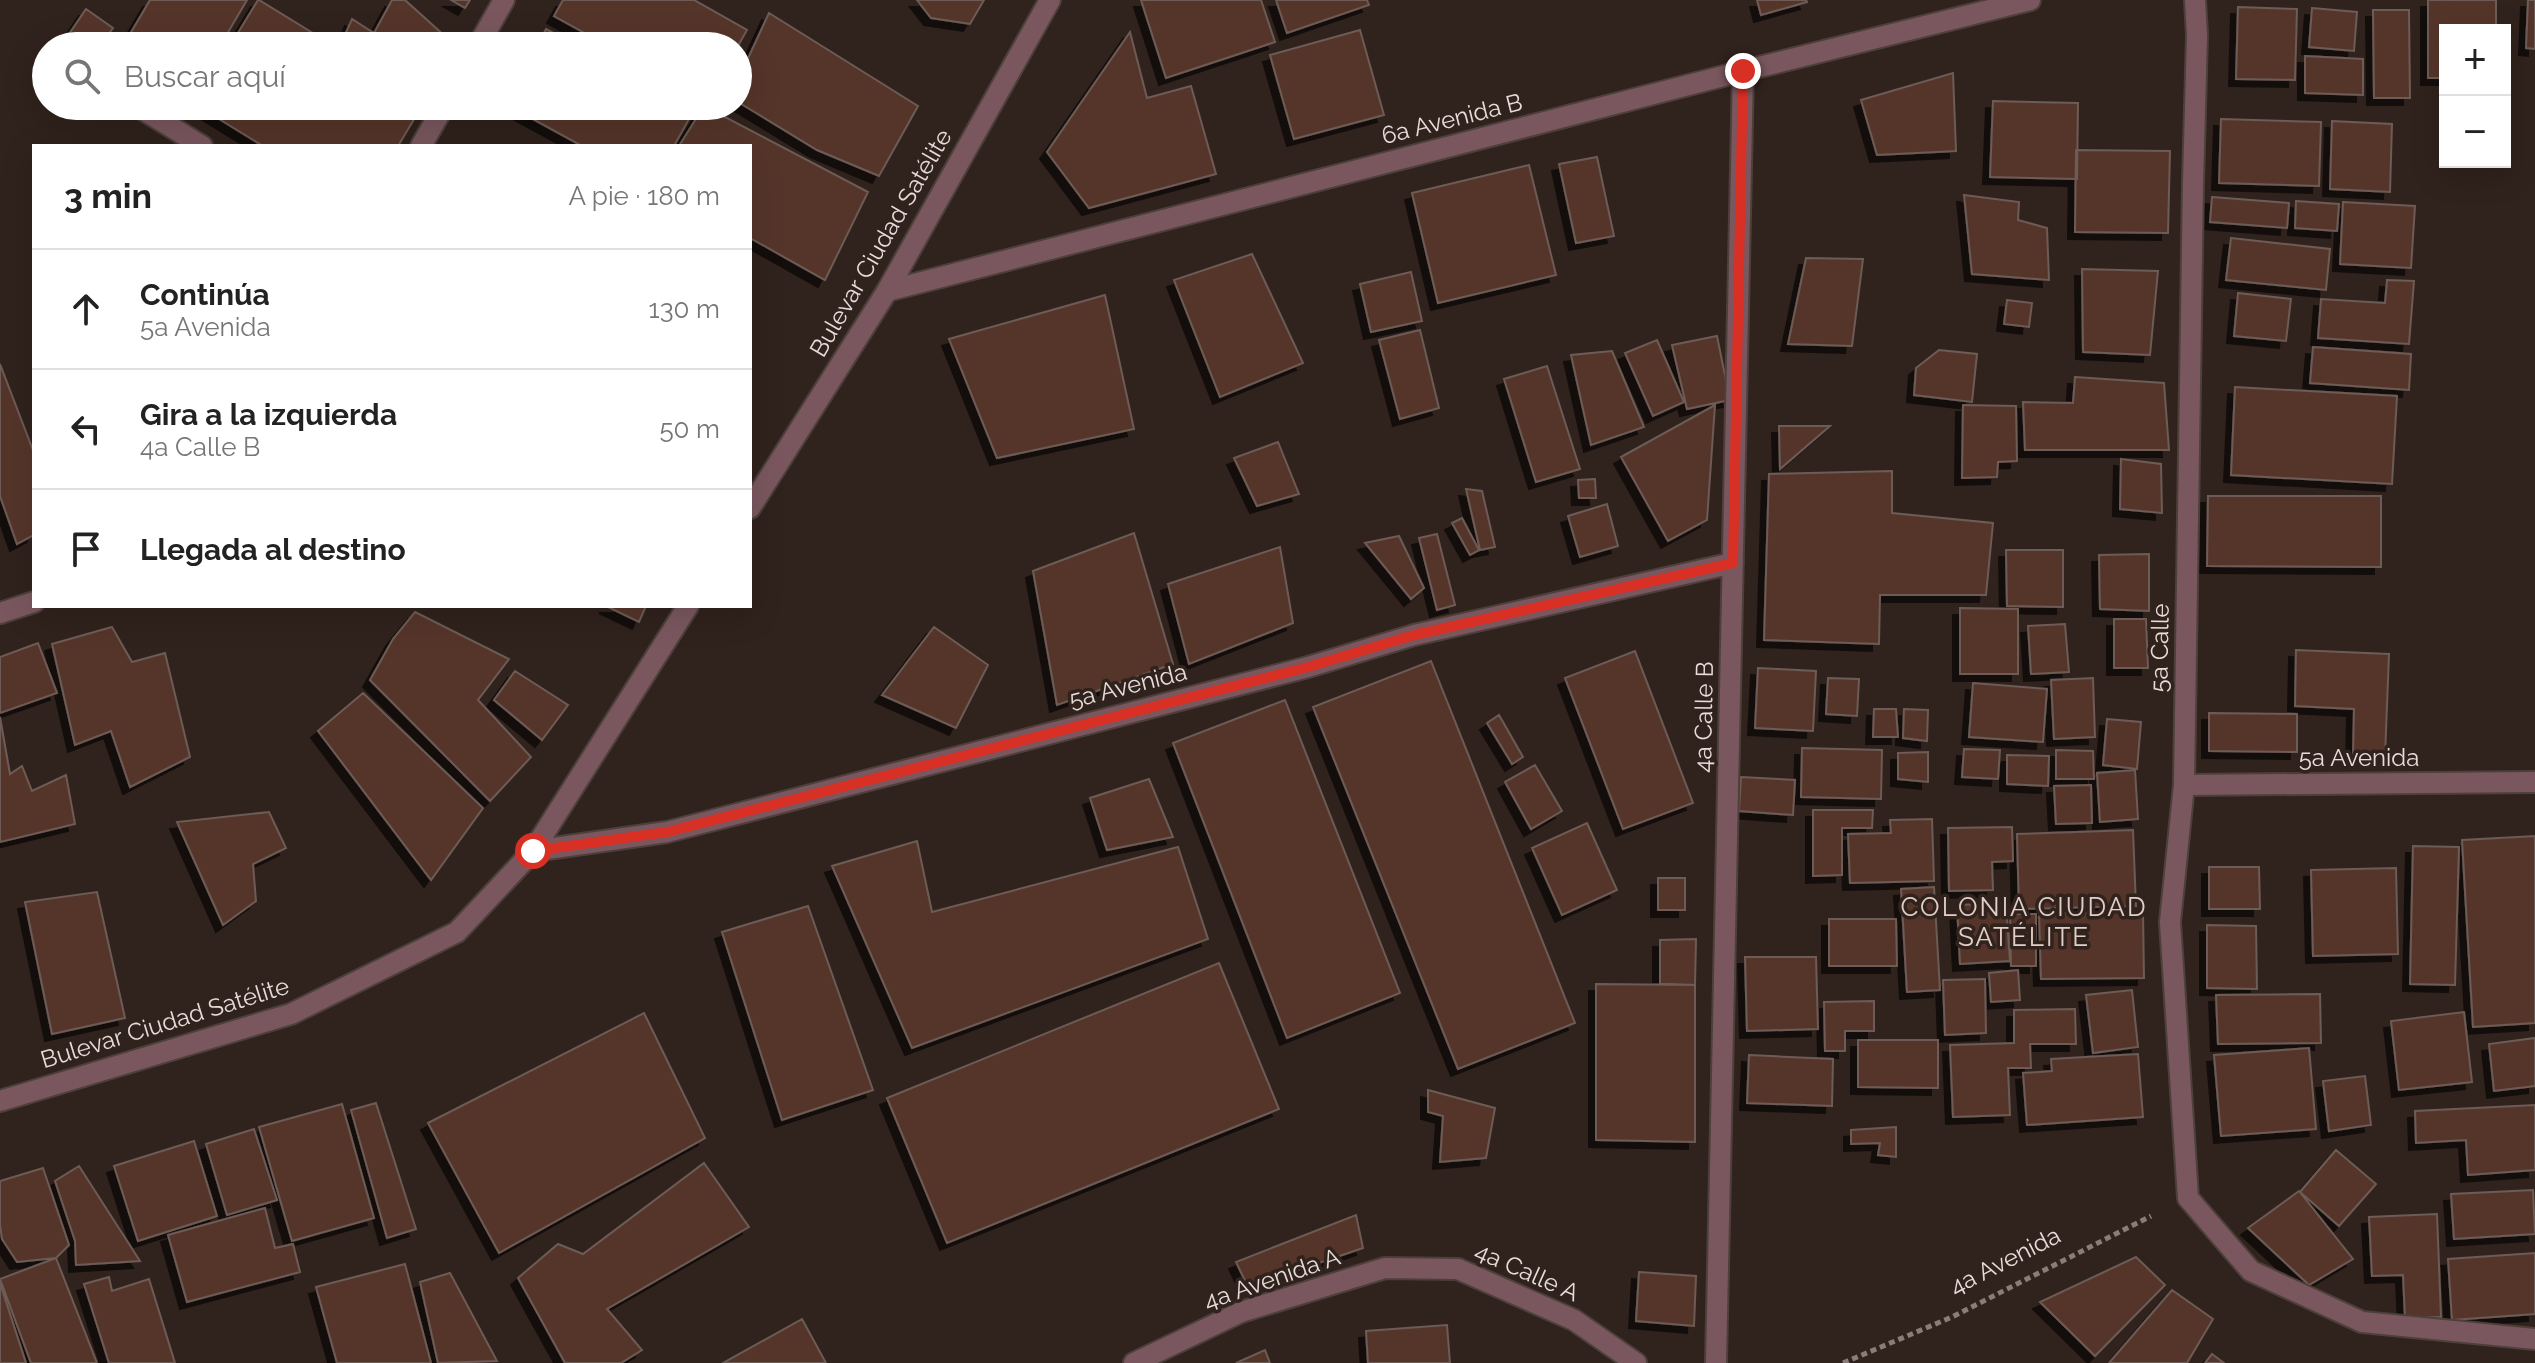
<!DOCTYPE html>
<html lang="es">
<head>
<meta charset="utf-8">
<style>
  :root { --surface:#fff; --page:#f6f6f6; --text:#222; --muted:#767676; --line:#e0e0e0 }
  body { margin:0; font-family:Raleway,sans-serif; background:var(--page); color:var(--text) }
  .controls { position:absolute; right:24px; top:24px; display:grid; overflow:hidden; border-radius:0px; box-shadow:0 8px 32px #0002 }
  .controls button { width:72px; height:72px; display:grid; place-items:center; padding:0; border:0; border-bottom:2px solid var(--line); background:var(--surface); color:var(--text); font:40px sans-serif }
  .stop { position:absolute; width:24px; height:24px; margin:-18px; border:6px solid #d93025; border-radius:50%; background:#fff }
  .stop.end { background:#d93025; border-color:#fff; box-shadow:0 2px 8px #0008 }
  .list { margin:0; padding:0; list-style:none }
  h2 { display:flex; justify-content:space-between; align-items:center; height:104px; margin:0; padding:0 32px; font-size:34px }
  h2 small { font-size:26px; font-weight:400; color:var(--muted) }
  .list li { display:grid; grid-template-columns:52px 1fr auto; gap:24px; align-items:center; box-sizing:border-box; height:120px; padding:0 32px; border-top:2px solid var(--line) }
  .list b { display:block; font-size:30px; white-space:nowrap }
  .list p { margin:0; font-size:26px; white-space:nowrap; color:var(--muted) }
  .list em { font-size:26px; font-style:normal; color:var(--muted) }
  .icon { flex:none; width:44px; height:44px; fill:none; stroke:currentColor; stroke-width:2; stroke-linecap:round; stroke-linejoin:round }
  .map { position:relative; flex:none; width:2535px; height:1363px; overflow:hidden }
  .search { position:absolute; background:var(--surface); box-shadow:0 8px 32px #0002; left:32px; top:32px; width:720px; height:88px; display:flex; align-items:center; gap:20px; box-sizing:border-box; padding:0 28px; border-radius:44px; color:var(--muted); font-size:30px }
  .panel { position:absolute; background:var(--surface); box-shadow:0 8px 32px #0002; left:32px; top:144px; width:720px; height:464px; border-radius:0px }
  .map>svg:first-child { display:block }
  .building { fill:#55362b; stroke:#6d5b55; stroke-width:2; filter:url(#shadow) }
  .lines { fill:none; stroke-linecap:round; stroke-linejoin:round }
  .minor-casing { stroke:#4d403a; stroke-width:24 }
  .tertiary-casing { stroke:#4d403a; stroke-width:24 }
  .path { stroke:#8a7d79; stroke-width:5; stroke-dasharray:6 4; stroke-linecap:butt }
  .minor { stroke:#7a575f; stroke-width:20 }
  .tertiary { stroke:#7a575f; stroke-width:20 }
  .route { stroke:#d93025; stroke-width:10 }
  .labels { text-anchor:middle; stroke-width:7; stroke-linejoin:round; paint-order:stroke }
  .street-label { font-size:24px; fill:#e7dcd9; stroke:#30221c }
  .neighbourhood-label { font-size:26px; letter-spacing:2px; fill:#e2cec7; stroke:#30221c }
</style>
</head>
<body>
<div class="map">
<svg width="2535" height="1363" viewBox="0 0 2535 1363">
  <defs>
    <filter id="shadow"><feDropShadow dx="-7" dy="7" stdDeviation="0" flood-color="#0009"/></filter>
  </defs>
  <rect width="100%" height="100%" fill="#30221c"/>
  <!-- building -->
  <path class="building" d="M150,0H247L220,46H123Z
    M258,0H259L334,46H230Z
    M392,0H405L447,38L442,46H340L352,19L374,33Z
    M451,0H470L465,8Z
    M563,0H694L747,30L738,46H608L554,16Z
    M917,0H984L970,24L931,18Z
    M1141,0H1261L1275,42L1166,78Z
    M1276,0H1367L1369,5L1287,33Z
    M1757,0H1806L1807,2L1761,15Z
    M2428,0H2496V30H2445V78H2428Z
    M2528,0H2535V49L2526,48Z
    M2238,7L2297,9L2295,80L2236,79Z
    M2312,8L2357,12L2354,51L2309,47Z
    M86,9L113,28L100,46H61Z
    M2373,10H2409L2410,98H2374Z
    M769,13L918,106L879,176L817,150L738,102V80Z
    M546,29L577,46H537Z
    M1360,30L1384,115L1294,139L1270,55Z
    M1130,32L1147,98L1191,86L1216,174L1089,208L1047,152Z
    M2305,56L2363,59V95L2305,93Z
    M1953,73L1956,151L1877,155L1861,100Z
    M1993,101L2078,103L2077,179L1990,177Z
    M198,106H422L398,146H263Z
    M509,106H687L694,110L674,146H582Z
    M704,106L868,192L825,280L750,238V146H679Z
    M2221,119L2321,122L2319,186L2219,183Z
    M2332,121L2392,124L2390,192L2330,189Z
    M2076,150L2170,151L2168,233L2075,232Z
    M1597,157L1614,236L1576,243L1559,164Z
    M1529,165L1556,275L1438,303L1412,193Z
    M1964,195L2019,202L2018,220L2047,228L2049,280L1972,274Z
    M2212,197L2289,203L2287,228L2210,222Z
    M2296,201L2339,204L2337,231L2295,228Z
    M2343,202L2415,206L2411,268L2340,264Z
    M2231,238L2330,249L2326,290L2226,280Z
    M1252,254L1303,363L1220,397L1174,280Z
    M1806,258L1863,259L1852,346L1788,344Z
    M2082,269L2158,271L2150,355L2083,352Z
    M1411,272L1422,321L1371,332L1360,284Z
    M2387,280L2414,281L2409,344L2318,338L2321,299L2385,303Z
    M2238,293L2291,299L2286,341L2234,336Z
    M1105,295L1134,429L997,458L949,339Z
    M2007,300L2032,303L2029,327L2004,324Z
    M1420,330L1439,408L1400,419L1379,340Z
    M1717,336L1730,400L1687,409L1672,345Z
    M1657,340L1684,402L1653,416L1625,353Z
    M2313,347L2411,354L2409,390L2310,383Z
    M1939,350L1977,354L1972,402L1914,395L1916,368Z
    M1612,351L1644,427L1591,445L1571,355Z
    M0,364L34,453V535L17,544L0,496Z
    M1547,366L1580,469L1536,482L1504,379Z
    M2075,377L2164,383L2169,450H2025L2023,402L2073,403Z
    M2235,387L2397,396L2392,484L2231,475Z
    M1715,405L1707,520L1668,541L1621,457Z
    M1963,405L2016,406L2017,461L1998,462L1997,477L1962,478Z
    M1779,426H1830L1780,469Z
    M1278,442L1299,494L1257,506L1234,458Z
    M2121,459L2161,464L2162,513L2120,509Z
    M1892,471V513L1993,523L1986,595H1880L1879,644L1764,640L1769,474Z
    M1595,479L1596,498H1579L1578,480Z
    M1466,489L1482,491L1495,547L1480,550Z
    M2208,496H2381V567L2207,566Z
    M1607,504L1618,546L1580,557L1568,516Z
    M1462,518L1479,550L1470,555L1452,523Z
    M1134,533L1173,664L1057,705L1033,571Z
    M1437,534L1455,605L1437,610L1419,538Z
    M1399,536L1424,588L1411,599L1365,543Z
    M1280,547L1293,623L1189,664L1168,584Z
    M2006,550H2063V607L2007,606Z
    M2149,554V611L2100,609L2099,555Z
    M606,606H646L639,622Z
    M1960,608L2018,609V674H1960Z
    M415,612L509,659L478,700L531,757L490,801L370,680L393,639Z
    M2114,619H2146L2148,668H2114Z
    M2065,624L2069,672L2031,674L2028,626Z
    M112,627L132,662L165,653L190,757L130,787L111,731L75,745L52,644Z
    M934,627L988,665L956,728L882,695Z
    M38,643L57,693L0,713V657Z
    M2296,650L2389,654L2385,757L2353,756L2354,709L2295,706Z
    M1635,651L1693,803L1623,829L1565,678Z
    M1431,661L1575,1023L1458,1069L1313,707Z
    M1758,668L1816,671L1813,731L1755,728Z
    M515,671L568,705L542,740L494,700Z
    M1828,678L1859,679L1857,716L1826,714Z
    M2093,678L2095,737L2054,739L2051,680Z
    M1973,683L2047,689L2043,742L1969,737Z
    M363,693L483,808L431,880L318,731Z
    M1285,700L1400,993L1287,1038L1173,743Z
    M1874,709H1896L1898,737H1873Z
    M1904,709L1928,710L1927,741L1903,738Z
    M2209,713L2297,714V752L2209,751Z
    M1499,715L1523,757L1512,764L1487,723Z
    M0,717L10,774L22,766L32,791L66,775L75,824L0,842Z
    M2107,719L2141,722L2137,769L2103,765Z
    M1802,748L1882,750L1881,799L1801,797Z
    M1964,749L2000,750L1998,779L1962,777Z
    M2056,750L2093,751L2094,779H2056Z
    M1928,752V782L1898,779V753Z
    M2007,755L2049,756L2048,786L2007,784Z
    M1535,765L1562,811L1531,829L1505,782Z
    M2135,770L2138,819L2100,822L2097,773Z
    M1741,777L1795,780L1793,815L1739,811Z
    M1149,779L1173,837L1107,850L1090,798Z
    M2091,785L2092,823L2056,824L2054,786Z
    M1813,810H1873L1872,828H1842V875L1813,876Z
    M269,812L286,848L253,864L256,901L223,925L177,822Z
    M1932,819L1934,881L1850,883L1848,834L1891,833L1890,820Z
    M1587,823L1617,890L1562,915L1532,848Z
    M2012,827L2013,861L1992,862L1993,890L1949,891L1948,828Z
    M2133,830L2136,906L2019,909L2017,834Z
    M2535,836V1023L2473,1027L2462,840Z
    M917,841L932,912L1178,847L1208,939L912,1048L832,866Z
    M2413,846L2459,847L2455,985L2410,984Z
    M2209,867H2259L2260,909H2209Z
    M2396,868L2398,954L2313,956L2311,870Z
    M1658,878H1685V910H1658Z
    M1934,887L1940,990L1907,992L1901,889Z
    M97,892L125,1018L52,1034L25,902Z
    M2006,903L2010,961L1960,964L1957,905Z
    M808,906L873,1090L782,1120L722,932Z
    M2143,912L2144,978L2041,979L2039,913Z
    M2010,914H2036V966H2011Z
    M1829,919H1896L1897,966H1829Z
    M2207,925L2256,926L2257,989L2207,988Z
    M1696,939L1695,985L1660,984V940Z
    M1745,957H1816L1818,1029L1747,1031Z
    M1219,963L1279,1109L947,1243L887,1098Z
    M2018,970L2020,1000L1991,1002L1989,973Z
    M1985,979L1986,1033L1945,1035L1943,980Z
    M1596,984L1695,985V1142L1596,1140Z
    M2132,990L2138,1047L2093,1053L2086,995Z
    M2320,994L2321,1043L2218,1044L2216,995Z
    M1874,1001V1031H1845V1051H1825L1824,1002Z
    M2075,1009L2076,1044H2030L2031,1068H2008L2010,1115L1953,1117L1950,1045L2014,1043V1010Z
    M2464,1012L2472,1082L2399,1090L2391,1021Z
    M644,1013L705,1138L499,1253L428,1123Z
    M2535,1038V1086L2494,1091L2489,1044Z
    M1858,1040H1938V1088L1858,1087Z
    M2309,1048L2316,1129L2221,1136L2214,1055Z
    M2138,1054L2143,1117L2027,1125L2023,1073L2052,1071L2051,1059Z
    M1749,1055L1833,1059L1832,1106L1747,1103Z
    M2365,1076L2371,1125L2329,1131L2323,1081Z
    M1428,1090L1495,1108L1486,1158L1440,1162L1443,1116L1428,1112Z
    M376,1103L416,1229L387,1238L351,1110Z
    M342,1104L374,1218L292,1241L259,1127Z
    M2535,1105V1170L2468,1175L2466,1140L2416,1143L2415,1111Z
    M1896,1127V1157L1878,1155L1880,1143L1851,1144V1130Z
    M254,1129L277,1200L227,1215L206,1144Z
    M194,1141L217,1216L138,1241L114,1166Z
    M2336,1150L2376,1184L2339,1226L2300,1192Z
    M704,1163L749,1227L607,1309L642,1350L621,1363H565L518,1278L558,1244L583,1254Z
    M79,1166L140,1261L76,1265L75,1241L55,1181Z
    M43,1168L69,1245L56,1258L17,1262L2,1239L0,1225V1181Z
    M2533,1190L2535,1234L2454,1239L2451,1194Z
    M2299,1191L2353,1259L2309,1285L2248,1228Z
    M265,1208L275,1248L293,1244L300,1272L187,1302L168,1235Z
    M2437,1214L2441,1317L2405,1318L2403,1275L2372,1276L2369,1217Z
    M1356,1215L1363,1248L1248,1287L1236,1262Z
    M2535,1253V1314L2452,1320L2448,1259Z
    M2136,1257L2165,1285L2095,1356L2040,1302Z
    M56,1258L97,1363H31L0,1279Z
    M405,1264L431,1363H337L316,1287Z
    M1639,1272L1696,1276L1694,1326L1636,1321Z
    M450,1273L497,1361L438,1363L420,1282Z
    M109,1277L112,1291L149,1279L175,1363H109L84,1284Z
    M0,1283L26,1363H0Z
    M2172,1290L2213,1319L2187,1363H2109Z
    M802,1319L826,1363H723Z
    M1447,1325L1450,1363H1368L1366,1331Z
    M1265,1350L1270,1363H1236Z
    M2212,1354L2224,1363H2205Z"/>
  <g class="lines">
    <defs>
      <path id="minor" d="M2195,0L2197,35L2193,183L2184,785L2170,922L2188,1198L2251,1271L2362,1322L2535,1339
        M137,106L202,146
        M887,291L1743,71L2030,0
        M2184,785L2535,782
        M533,851L667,832L1308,667L1414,635L1733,563
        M1134,1363L1241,1312L1385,1268L1458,1269L1574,1320L1636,1363
        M1716,1363L1743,71"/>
      <path id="tertiary" d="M478,46L504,0
        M421,146L444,106
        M750,508L887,291L1050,0
        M0,613L34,602
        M0,1101L291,1014L457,932L533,851L688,606"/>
    </defs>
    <!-- minor casing -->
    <use href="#minor" class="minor-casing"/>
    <!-- tertiary casing -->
    <use href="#tertiary" class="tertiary-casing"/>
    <!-- path -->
    <path class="path" d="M1843,1363L1952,1317L2151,1216"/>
    <!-- minor -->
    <use href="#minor" class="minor"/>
    <!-- tertiary -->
    <use href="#tertiary" class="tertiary"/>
  </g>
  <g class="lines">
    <!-- route -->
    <path class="route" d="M533,851L667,832L1308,667L1414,635L1733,563L1743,71"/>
  </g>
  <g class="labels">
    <!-- street labels -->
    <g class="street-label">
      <text transform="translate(1452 119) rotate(-14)" y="8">6a Avenida B</text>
      <text transform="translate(881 243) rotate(-60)" y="8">Bulevar Ciudad Satélite</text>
      <text transform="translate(2160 648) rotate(-89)" y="8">5a Calle</text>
      <text transform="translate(1128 686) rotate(-14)" y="8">5a Avenida</text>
      <text transform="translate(1704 717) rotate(-89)" y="8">4a Calle B</text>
      <text x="2359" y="766">5a Avenida</text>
      <text transform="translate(165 1023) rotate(-17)" y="8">Bulevar Ciudad Satélite</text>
      <text transform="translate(2005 1261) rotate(-27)" y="8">4a Avenida</text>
      <text transform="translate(1527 1272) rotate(24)" y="8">4a Calle A</text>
      <text transform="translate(1272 1279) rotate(-19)" y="8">4a Avenida A</text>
    </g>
    <!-- neighbourhood labels -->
    <g class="neighbourhood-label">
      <text x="2024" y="916">COLONIA CIUDAD<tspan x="2024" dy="30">SATÉLITE</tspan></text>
    </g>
  </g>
</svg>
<div class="controls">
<button>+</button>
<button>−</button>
</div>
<div class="stop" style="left:533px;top:851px"></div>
<div class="stop end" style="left:1743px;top:71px"></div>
<div class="search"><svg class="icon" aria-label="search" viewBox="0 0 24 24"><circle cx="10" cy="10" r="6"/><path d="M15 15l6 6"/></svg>Buscar aquí</div>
<section class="panel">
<h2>3 min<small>A pie · 180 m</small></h2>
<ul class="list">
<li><svg class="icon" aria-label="ahead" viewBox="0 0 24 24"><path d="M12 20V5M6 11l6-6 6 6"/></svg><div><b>Continúa</b><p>5a Avenida</p></div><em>130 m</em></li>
<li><svg class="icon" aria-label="left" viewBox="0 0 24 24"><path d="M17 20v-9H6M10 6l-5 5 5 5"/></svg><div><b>Gira a la izquierda</b><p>4a Calle B</p></div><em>50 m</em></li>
<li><svg class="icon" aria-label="arrive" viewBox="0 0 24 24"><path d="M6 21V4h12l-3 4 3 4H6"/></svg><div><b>Llegada al destino</b></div></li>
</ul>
</section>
</div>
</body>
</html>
